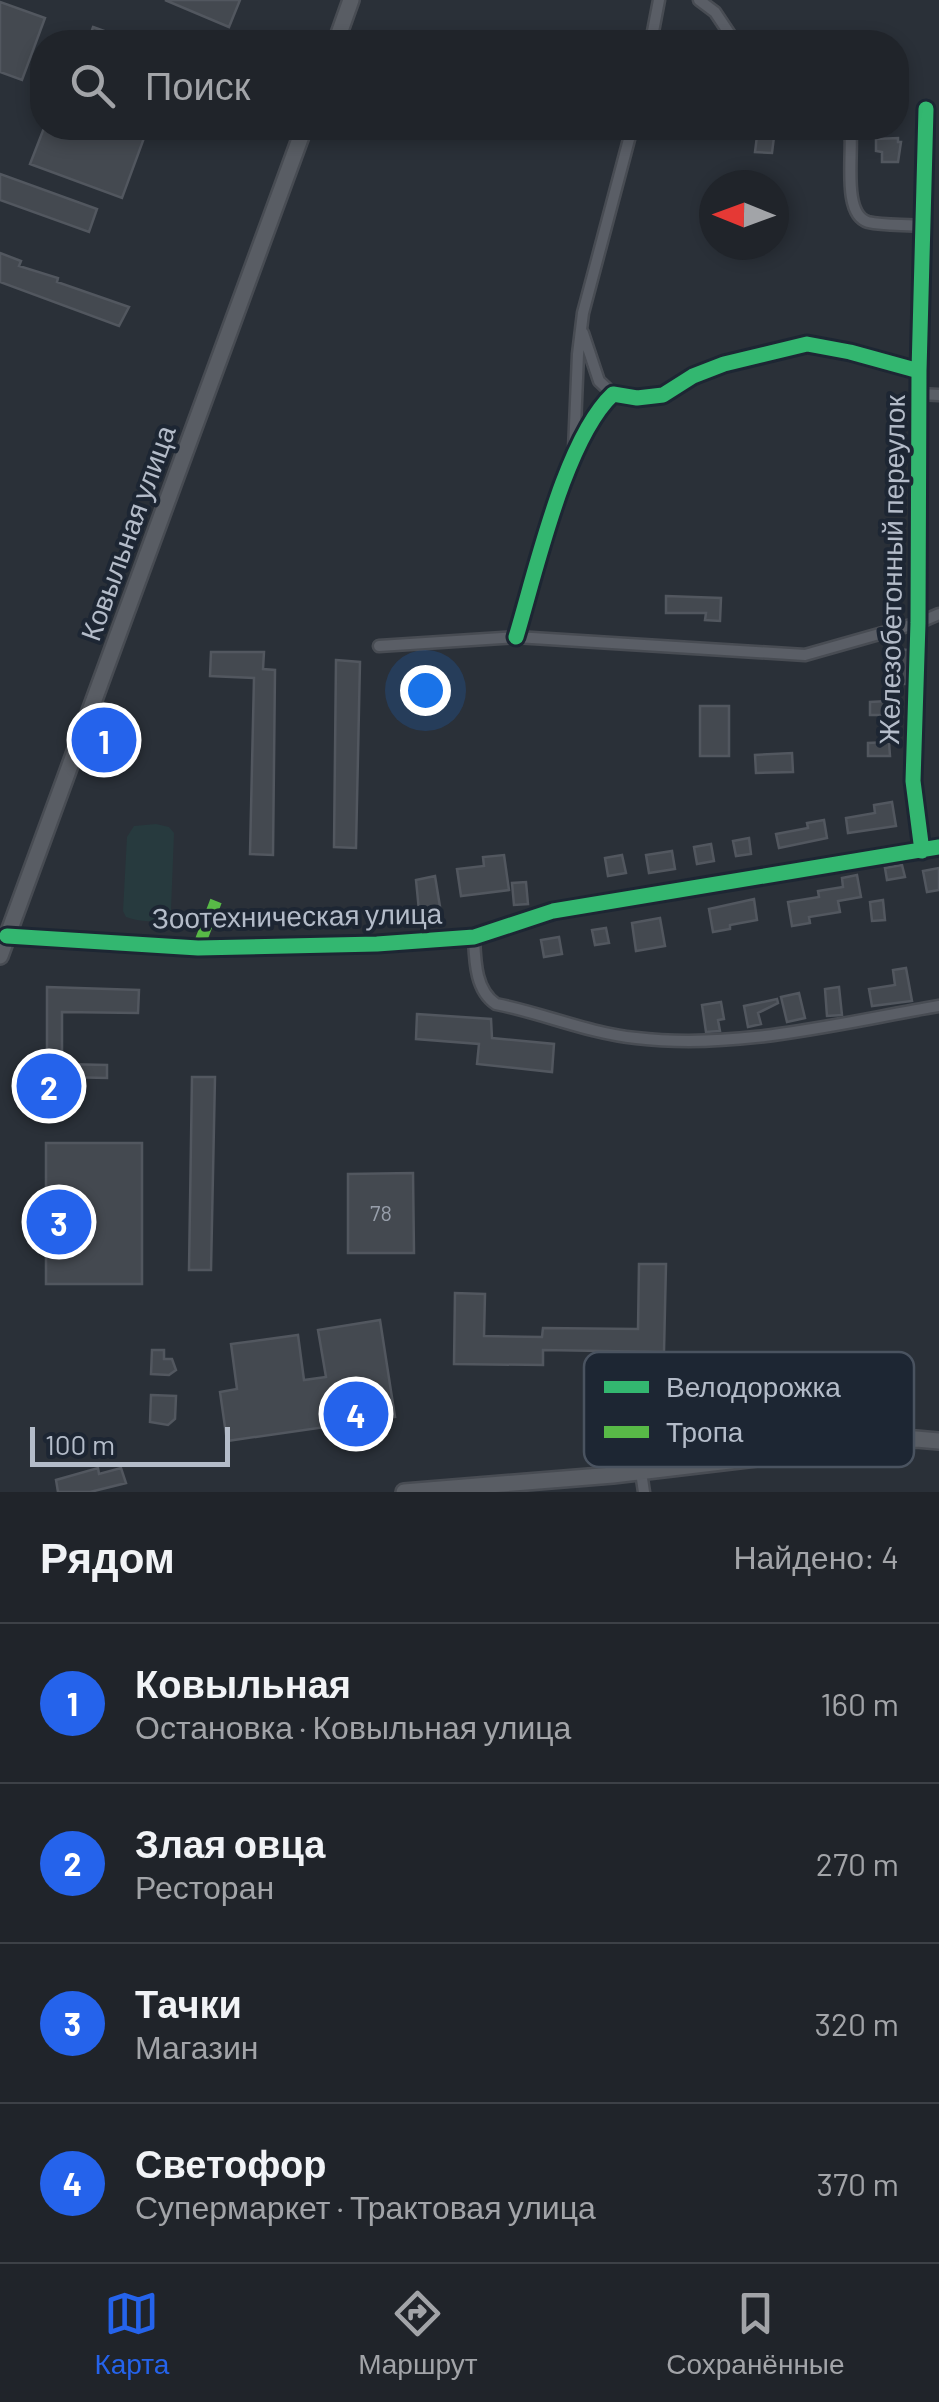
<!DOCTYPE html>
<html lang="ru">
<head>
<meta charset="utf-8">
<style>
  :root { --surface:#20242a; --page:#282c32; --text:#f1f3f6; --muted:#a2a4a8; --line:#3d4147; --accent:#2563eb }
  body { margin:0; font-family:Barlow,sans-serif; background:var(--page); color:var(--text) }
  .compass { position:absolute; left:699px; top:170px; width:90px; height:90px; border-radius:50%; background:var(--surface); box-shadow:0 5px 15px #0003; rotate:271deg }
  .scale { position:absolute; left:30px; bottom:25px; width:200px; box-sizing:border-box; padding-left:10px; border:5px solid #b4bcc9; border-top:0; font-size:28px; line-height:35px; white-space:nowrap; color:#b4bcc9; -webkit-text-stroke:8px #1d2633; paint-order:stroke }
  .you { position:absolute; left:425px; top:690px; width:35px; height:35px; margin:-25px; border:8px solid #fff; border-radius:50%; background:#1a73e8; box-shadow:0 0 0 15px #1a73e833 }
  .badge { display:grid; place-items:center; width:65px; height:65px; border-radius:50%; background:var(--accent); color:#fff; font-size:32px; font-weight:700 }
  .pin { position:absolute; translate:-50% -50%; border:5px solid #fff; box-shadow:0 2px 10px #0006 }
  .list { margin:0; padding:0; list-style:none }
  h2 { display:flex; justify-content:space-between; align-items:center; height:130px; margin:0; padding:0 40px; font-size:42px }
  h2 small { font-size:32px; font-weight:400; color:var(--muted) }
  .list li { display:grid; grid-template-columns:65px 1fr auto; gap:30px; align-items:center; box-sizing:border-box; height:160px; padding:0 40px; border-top:2px solid var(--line) }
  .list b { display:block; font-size:38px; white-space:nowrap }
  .list p { margin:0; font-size:32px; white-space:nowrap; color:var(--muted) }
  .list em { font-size:32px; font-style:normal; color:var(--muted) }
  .icon { flex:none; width:55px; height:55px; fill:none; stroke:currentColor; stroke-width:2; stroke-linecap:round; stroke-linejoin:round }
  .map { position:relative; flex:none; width:939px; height:1492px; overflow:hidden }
  .search { position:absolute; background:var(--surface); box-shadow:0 5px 15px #0003; left:30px; right:30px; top:30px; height:110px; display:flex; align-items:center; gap:25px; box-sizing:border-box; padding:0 35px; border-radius:40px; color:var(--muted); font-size:38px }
  .sheet { height:770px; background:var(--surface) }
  nav { display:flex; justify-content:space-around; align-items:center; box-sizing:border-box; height:140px; border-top:2px solid var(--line); background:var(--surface); font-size:28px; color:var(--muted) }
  nav a { display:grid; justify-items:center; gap:5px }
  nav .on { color:var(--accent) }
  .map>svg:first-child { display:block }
  .green { fill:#273a3e }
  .building { fill:#444950; stroke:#52575f; stroke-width:2.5 }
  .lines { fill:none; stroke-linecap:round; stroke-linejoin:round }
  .street-casing { stroke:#484c53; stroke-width:15 }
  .secondary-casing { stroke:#484c53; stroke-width:20 }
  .street { stroke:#5a5e66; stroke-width:10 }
  .secondary { stroke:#595d64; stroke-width:15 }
  .quiet { stroke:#58b947; stroke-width:12; stroke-dasharray:25 12; stroke-linecap:butt }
  .cycleway-casing { stroke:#1d2633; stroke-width:21 }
  .cycleway { stroke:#33b770; stroke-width:15 }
  .labels { text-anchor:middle; stroke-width:8; stroke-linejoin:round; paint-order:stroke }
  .number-label { font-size:22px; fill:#989fab }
  .street-label { font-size:28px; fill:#b4bcc9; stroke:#1d2633 }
  .key { fill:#1d2633; stroke:#4a5360; stroke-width:2.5 }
  .key-label { font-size:28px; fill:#b4bcc9 }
</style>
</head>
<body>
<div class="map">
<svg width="939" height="1492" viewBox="0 0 939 1492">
  <rect width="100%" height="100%" fill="#2a3038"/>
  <!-- green -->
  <path class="green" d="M156,824L169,827L174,833L171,910L168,917C154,923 140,922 126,917L123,911L127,837L134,826Z"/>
  <!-- building -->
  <path class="building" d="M165,0H240L229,27Z
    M0,2L45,18L22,80L0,72Z
    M93,27L132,41L131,42H88Z
    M44,128H117L144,138L122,198L30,164Z
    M757,136L774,137L772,153L755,152Z
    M898,138V142H901L898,162H882V152L876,151V139Z
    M0,174L97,209L89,232L0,200Z
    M0,253L21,261L19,266L58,278L57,282L129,307L119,326L0,282Z
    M666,596L721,598L720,621L705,620L706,613H666Z
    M894,649L908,650L906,684H893Z
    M211,652H264L263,669L275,670L273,855L250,854L254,678L210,676Z
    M336,660L360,662L356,848L334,847Z
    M888,701L889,715H870V702Z
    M700,706H729V756H700Z
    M889,742L890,756H868V743Z
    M792,753L793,772L756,773L755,755Z
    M892,802L896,826L848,833L846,818L875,813L874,805Z
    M824,820L827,838L779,848L776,834L808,828L807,823Z
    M749,838L751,854L736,856L733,841Z
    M711,844L714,861L697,864L694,847Z
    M672,851L675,869L649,873L646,855Z
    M504,855L509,890L461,896L457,869L484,866L483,857Z
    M622,855L626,873L608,876L605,858Z
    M902,865L905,877L887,880L885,868Z
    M939,868V890L927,892L923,871Z
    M857,875L861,897L838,901L840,912L809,917L810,923L792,926L788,902L819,897L818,891L843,887L842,878Z
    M435,876L442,919L420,921L416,880Z
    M526,882L528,904L514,905L512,883Z
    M754,899L757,920L730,925V929L713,932L709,909Z
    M883,900L885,920L872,921L870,902Z
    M660,918L665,946L636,951L632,923Z
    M606,928L609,943L595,945L592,930Z
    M559,937L562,954L544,957L541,940Z
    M906,968L912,1001L872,1006L869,989L895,985L893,970Z
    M47,987L139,990L138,1013L62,1012V1064L107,1065V1078L63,1077V1099H39L38,1053H47Z
    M839,987L842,1015L827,1016L825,989Z
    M799,993L805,1018L787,1022L781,997Z
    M777,999L778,1003L758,1013L761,1024L748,1027L744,1006Z
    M721,1002L724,1019L718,1020L720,1031L706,1032L702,1005Z
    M417,1014L491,1019L492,1038L554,1044L552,1072L477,1064L479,1044L416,1039Z
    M192,1077H215L211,1270H189Z
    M46,1143H142V1284H46Z
    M413,1173L414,1253H348V1174Z
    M639,1264H666L664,1352L543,1350V1365L454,1364L455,1293L485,1294L484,1336L542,1337L543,1328L638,1329Z
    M380,1320L395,1417L227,1441L220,1392L237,1389L231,1344L298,1335L304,1380L326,1377L318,1330Z
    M152,1350H164V1359H172L176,1370L169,1375L151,1374Z
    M151,1395L176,1396L175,1419L168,1425L150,1422Z
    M98,1468L99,1474L121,1468L126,1483L90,1492H58L56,1480Z"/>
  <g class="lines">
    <defs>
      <path id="street" d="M699,0L715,12L735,42
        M651,42L659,0
        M850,128C854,150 841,214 868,222C885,226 906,224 923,226
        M583,333L599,381L613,394
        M919,394L939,395
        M574,450L578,354L583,313L632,128
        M516,637C536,571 565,439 613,394L637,398L663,395L693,376L724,364L807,344L850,352L919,371
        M379,646L516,637L805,655L918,623L939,614
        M922,851L913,781L918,623L919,371L926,109
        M7,936L198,948L377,944L474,937L553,911L939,847
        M474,937C475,960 475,990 496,1004C543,1013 587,1033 636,1038C738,1050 839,1023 939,1006
        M641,1472L644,1492"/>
      <path id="secondary" d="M336,42L351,0
        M0,956L304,128
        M404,1492L613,1475L916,1439L939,1441"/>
    </defs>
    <!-- street casing -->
    <use href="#street" class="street-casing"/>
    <!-- secondary casing -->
    <use href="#secondary" class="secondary-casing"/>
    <!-- street -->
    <use href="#street" class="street"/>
    <!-- secondary -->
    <use href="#secondary" class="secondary"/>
    <!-- quiet -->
    <path class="quiet" d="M198,948L216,901"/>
    <defs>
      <path id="cycleway" d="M516,637C536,571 565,439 613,394L637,398L663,395L693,376L724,364L807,344L850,352L919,371
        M922,851L913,781L918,623L919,371L926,109
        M7,936L198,948L377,944L474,937L553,911L939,847"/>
    </defs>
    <!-- cycleway casing -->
    <use href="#cycleway" class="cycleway-casing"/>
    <!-- cycleway -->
    <use href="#cycleway" class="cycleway"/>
  </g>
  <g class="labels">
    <!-- number labels -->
    <g class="number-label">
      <text x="381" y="1221">78</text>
    </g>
    <!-- street labels -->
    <g class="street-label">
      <text transform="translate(128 533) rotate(-70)" y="10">Ковыльная улица</text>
      <text transform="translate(892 570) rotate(-89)" y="10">Железобетонный переулок</text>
      <text transform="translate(297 916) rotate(-1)" y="10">Зоотехническая улица</text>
    </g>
  </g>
  <!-- legend -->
  <rect x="584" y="1352" width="330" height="115" rx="15" class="key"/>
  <rect x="604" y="1381" width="45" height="12" fill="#33b770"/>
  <rect x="604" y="1426" width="45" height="12" fill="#58b947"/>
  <g class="key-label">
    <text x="666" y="1397">Велодорожка</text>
    <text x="666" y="1442">Тропа</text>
  </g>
</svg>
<svg class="compass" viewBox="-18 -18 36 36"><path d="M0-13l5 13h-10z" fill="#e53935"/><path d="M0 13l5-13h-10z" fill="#a2a4a8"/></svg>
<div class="scale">100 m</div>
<div class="you"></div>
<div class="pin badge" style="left:104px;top:740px">1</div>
<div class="pin badge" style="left:49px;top:1086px">2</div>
<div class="pin badge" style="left:59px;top:1222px">3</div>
<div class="pin badge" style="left:356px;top:1414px">4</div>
<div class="search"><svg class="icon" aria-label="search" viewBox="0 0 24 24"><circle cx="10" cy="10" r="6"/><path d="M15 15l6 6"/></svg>Поиск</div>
</div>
<section class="sheet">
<h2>Рядом<small>Найдено: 4</small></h2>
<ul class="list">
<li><span class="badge">1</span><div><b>Ковыльная</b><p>Остановка · Ковыльная улица</p></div><em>160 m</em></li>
<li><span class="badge">2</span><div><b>Злая овца</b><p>Ресторан</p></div><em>270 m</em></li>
<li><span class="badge">3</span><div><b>Тачки</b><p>Магазин</p></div><em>320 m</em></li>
<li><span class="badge">4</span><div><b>Светофор</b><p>Супермаркет · Трактовая улица</p></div><em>370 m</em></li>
</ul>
</section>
<nav>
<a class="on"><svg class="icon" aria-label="map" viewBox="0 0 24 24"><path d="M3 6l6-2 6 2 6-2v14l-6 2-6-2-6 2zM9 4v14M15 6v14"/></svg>Карта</a>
<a><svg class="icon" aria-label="directions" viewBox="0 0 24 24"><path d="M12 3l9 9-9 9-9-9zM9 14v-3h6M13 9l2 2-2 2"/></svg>Маршрут</a>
<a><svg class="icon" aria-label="saved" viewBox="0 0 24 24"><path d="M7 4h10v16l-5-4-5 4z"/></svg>Сохранённые</a>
</nav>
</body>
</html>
